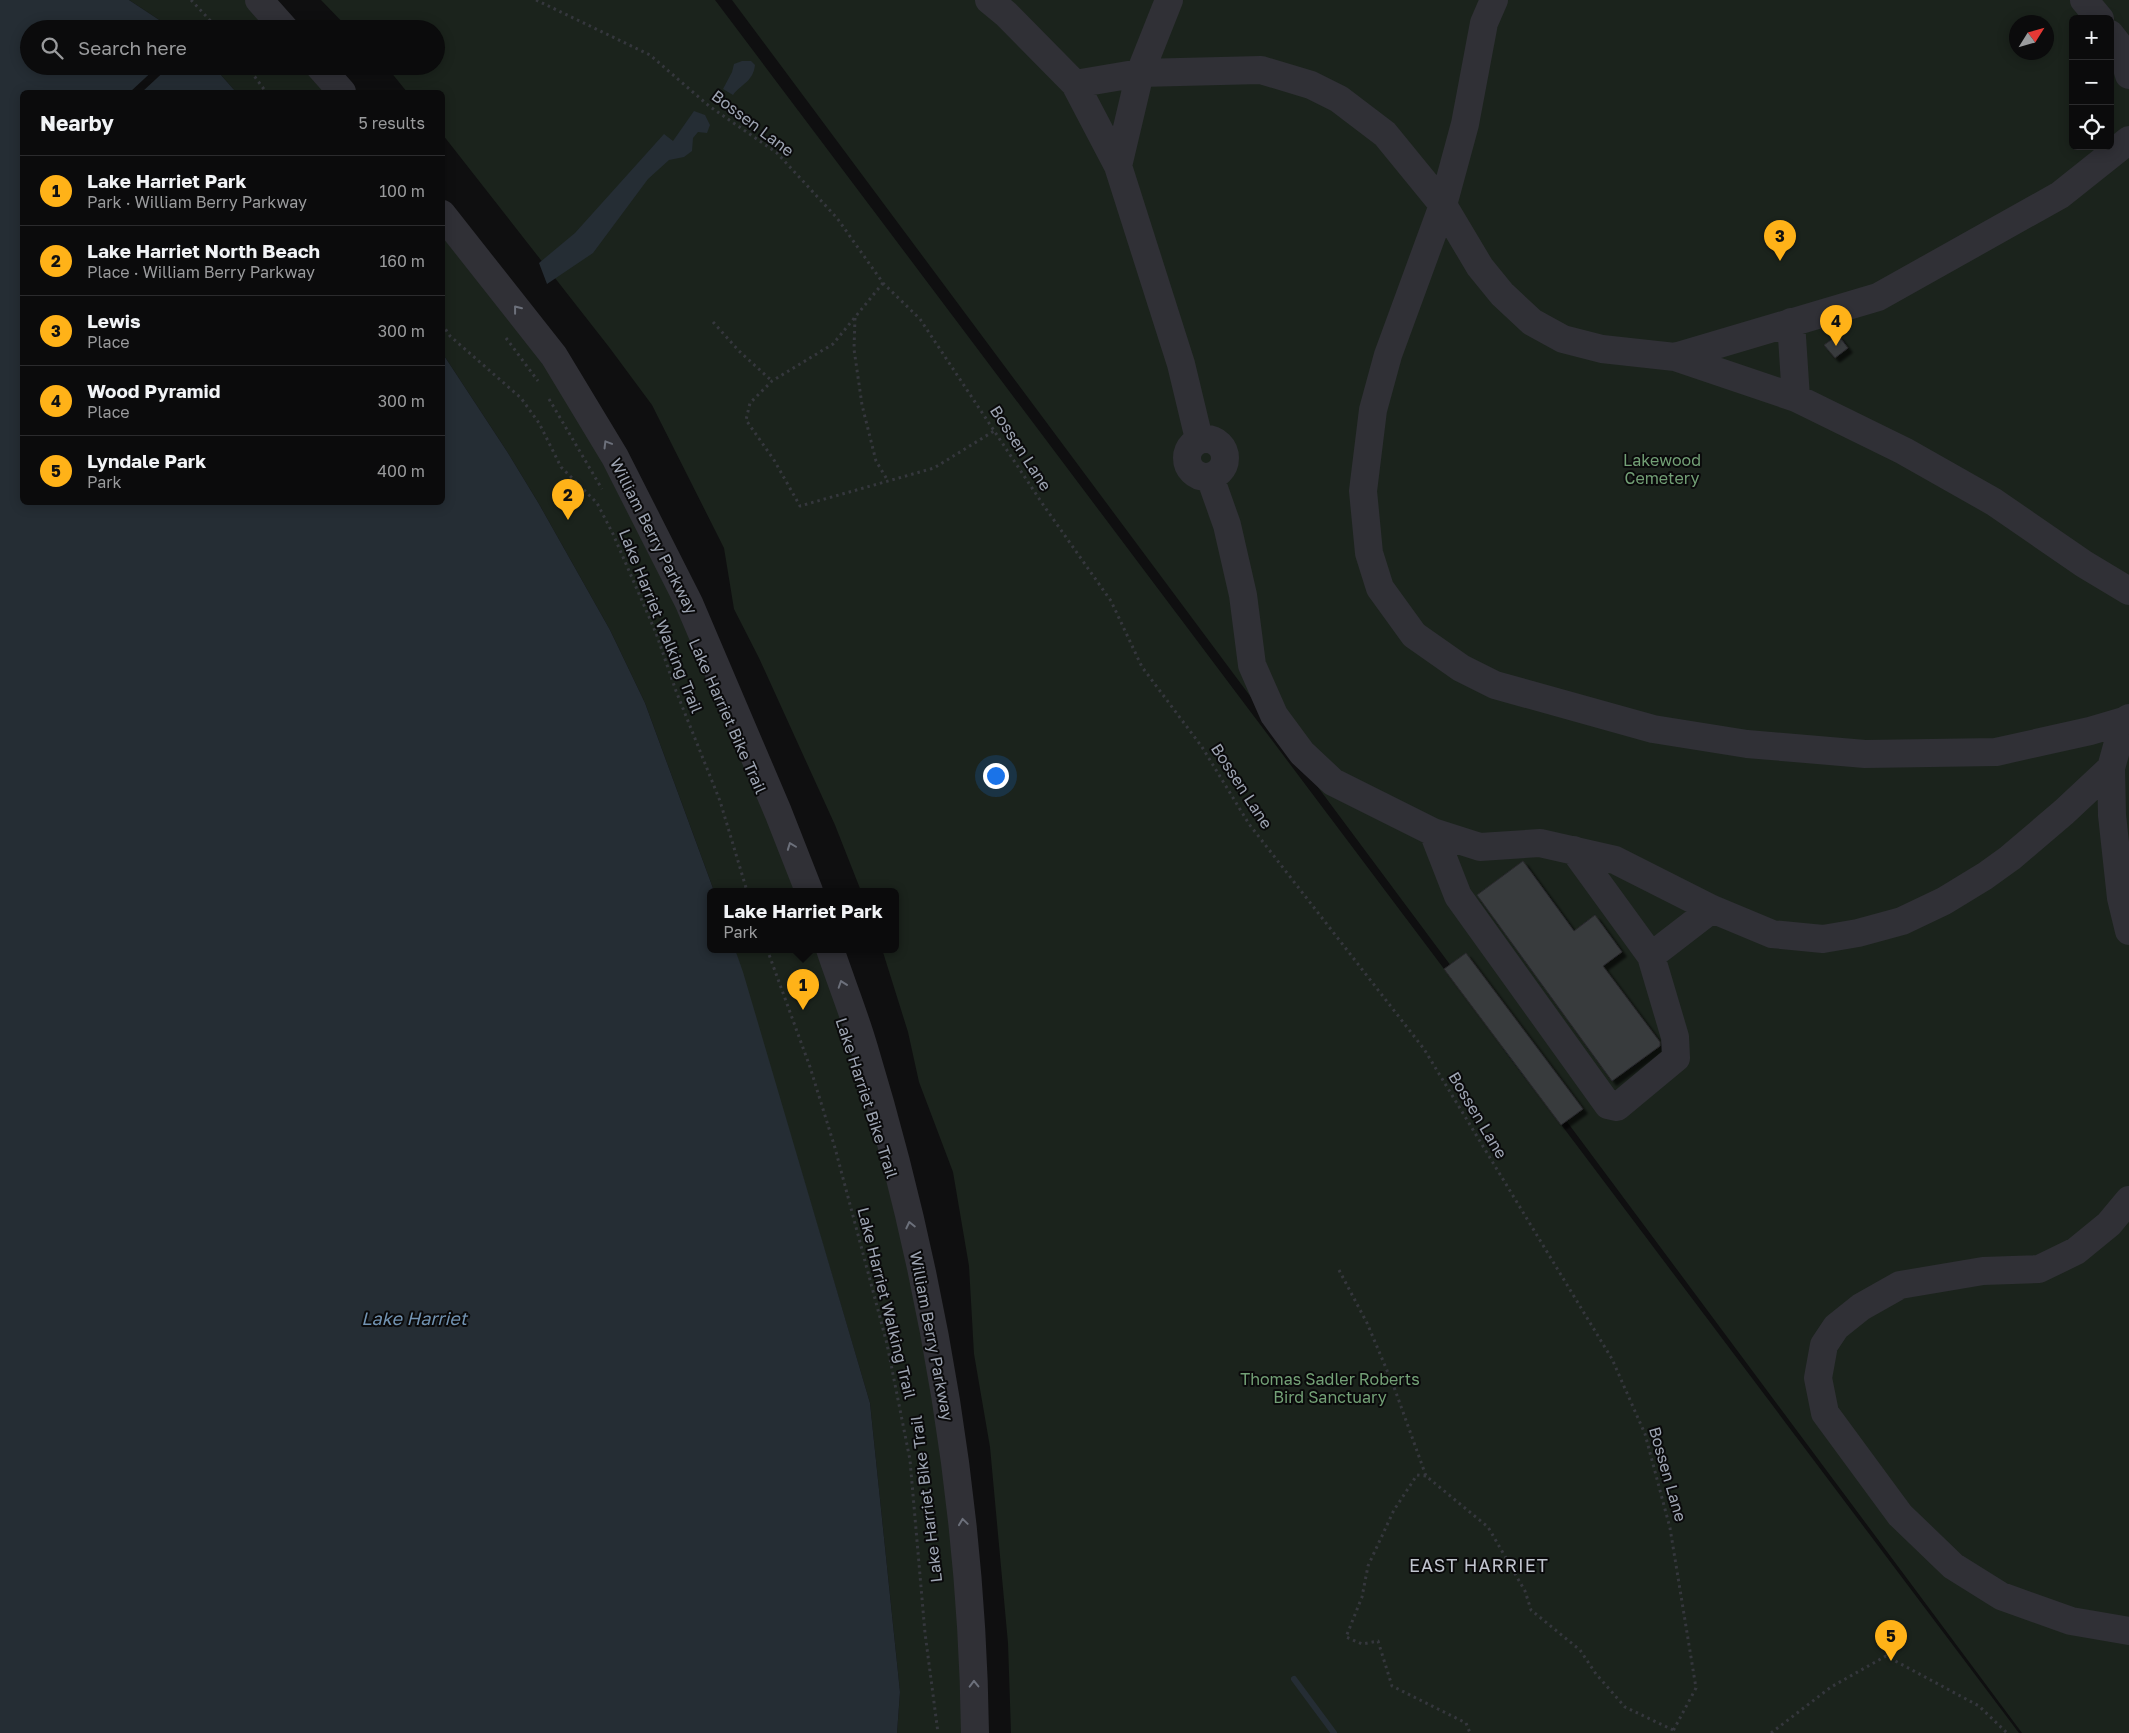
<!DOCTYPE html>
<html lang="en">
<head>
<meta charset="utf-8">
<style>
  :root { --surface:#0b0b0c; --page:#19191a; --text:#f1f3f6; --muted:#9a9b9d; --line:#2b2b2d; --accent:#ffb218 }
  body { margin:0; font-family:"Golos Text",sans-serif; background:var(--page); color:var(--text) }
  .controls { position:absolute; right:15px; top:15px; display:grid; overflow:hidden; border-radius:8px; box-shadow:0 2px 12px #0003 }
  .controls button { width:45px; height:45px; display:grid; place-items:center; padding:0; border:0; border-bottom:1px solid var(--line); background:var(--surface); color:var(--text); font:25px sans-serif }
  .compass { position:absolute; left:2009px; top:15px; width:45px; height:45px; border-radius:50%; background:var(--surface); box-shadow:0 2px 12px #0003; rotate:53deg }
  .you { position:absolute; left:995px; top:775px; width:18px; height:18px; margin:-12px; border:4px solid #fff; border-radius:50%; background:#1a73e8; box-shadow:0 0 0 8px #1a73e833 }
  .badge { display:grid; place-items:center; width:32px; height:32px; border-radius:50%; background:var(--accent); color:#111; font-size:16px; font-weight:700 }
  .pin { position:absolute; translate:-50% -41px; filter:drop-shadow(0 1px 2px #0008) }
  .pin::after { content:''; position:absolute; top:26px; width:18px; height:15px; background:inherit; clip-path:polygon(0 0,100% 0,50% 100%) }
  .popup { position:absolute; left:707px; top:888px; width:192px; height:65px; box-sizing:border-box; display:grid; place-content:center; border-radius:8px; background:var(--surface); filter:drop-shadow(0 1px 4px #0005); font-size:16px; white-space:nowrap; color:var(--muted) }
  .popup b { font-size:19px; color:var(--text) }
  .popup::after { content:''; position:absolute; left:50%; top:100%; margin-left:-10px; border:10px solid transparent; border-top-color:var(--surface) }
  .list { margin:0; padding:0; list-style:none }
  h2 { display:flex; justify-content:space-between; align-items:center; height:65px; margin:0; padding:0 20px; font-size:21px }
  h2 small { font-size:16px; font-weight:400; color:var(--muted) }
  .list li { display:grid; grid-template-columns:32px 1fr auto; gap:15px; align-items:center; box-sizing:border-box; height:70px; padding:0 20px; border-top:1px solid var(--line) }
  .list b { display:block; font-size:19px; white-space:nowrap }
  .list p { margin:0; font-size:16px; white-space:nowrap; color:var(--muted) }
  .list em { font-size:16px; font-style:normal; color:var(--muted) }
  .icon { flex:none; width:28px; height:28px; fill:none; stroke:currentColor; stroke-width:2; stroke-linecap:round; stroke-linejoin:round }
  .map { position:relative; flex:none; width:2129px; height:1733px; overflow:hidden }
  .search { position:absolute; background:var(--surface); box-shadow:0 2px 12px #0003; left:20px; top:20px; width:425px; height:55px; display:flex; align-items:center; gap:12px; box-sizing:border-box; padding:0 18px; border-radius:28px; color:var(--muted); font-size:19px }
  .panel { position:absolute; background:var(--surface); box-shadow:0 2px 12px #0003; left:20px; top:90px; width:425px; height:415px; border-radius:8px }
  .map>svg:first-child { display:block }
  .green { fill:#1b231c; fill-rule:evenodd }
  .water { fill:#252d34 }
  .pier { fill:#0f0f10 }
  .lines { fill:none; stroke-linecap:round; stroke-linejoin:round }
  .stream { stroke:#252d34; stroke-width:6 }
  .building { fill:#383a3e; stroke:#29292c; filter:url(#shadow) }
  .path { stroke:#35373d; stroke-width:3; stroke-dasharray:2.5 4; stroke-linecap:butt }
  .minor { stroke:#303036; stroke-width:28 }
  .oneway { stroke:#6c707b }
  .labels { text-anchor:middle; stroke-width:4; stroke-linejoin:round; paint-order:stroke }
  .street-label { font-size:16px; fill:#9ea5b3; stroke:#0a0a0b }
  .park-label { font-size:16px; fill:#73a076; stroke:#0a0a0b }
  .water-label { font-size:18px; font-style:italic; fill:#7293b2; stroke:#0a0a0b }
  .neighbourhood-label { font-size:18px; letter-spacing:1px; fill:#c0c4ce; stroke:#0a0a0b }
</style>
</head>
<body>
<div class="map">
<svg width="2129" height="1733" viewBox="0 0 2129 1733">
  <defs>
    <filter id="shadow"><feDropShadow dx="4.5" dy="4.5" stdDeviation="1" flood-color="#0009"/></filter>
  </defs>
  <rect width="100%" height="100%" fill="#0f0f10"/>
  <!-- green -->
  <path class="green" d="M129,0H259L285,29H173Z
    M321,0H715L2019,1733H1011L1008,1643L990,1447L974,1354L969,1266L953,1172L919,1082L908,1032L882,949H896V891H861L835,825L759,658L734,609L724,548L652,405L609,347L443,135L442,92H407L386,66H436V29H349Z
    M732,0H2129V1733H2022ZM2073,19H2110V146H2073ZM2016,22H2046V52H2016Z
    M213,66H319L342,92H236Z
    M442,214L615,457L809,891H714L645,703L610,630L539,504L508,453L443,354Z
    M735,949H830L936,1341L975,1733H897L900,1692L870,1403Z"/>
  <!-- water -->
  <path class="water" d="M0,0H129L173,29H29V66H213L236,92H22V502H442L443,354L508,453L539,504L610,630L645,703L714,891H710V949H735L743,972L870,1403L900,1692L897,1733H0Z
    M742,61H751L755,65C753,82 742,83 733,95L723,89L732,72L734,64Z
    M694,111L705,115L710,125L707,133L698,132L693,138L692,151L684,157L669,160L648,179L593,253L547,284L539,263L575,233L664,134L673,141Z"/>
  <!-- pier -->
  <path class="pier" d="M158,66H170L142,92H130Z"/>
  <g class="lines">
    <!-- stream -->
    <path class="stream" d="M1294,1679L1334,1733"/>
  </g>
  <!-- building -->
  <path class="building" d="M1838,335L1848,348L1835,358L1824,345Z
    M1523,861L1574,931L1595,915L1622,952L1603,966L1660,1042V1046L1612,1081L1477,895Z
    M1466,953L1583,1109L1561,1125L1444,969Z"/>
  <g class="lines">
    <!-- path -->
    <path class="path" d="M191,0L218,29
      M536,0L650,55L709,106L777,153L837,218L883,283L920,319L1044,506L1111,601L1142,667L1202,747L1249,824L1424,1049L1612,1359L1645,1434L1670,1528L1696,1688L1672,1733
      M203,29L212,21
      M247,66L266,92
      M883,283L833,344L772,381L750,403L746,420L774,460L800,506L934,468L994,431
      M855,318L854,349L862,405L876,461L888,481
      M713,322L739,351L772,381
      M442,324L450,336L521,398L539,423L561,467L597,503L613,534L656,633L676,691L720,801L747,891
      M506,338L538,381
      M549,399L602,489
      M767,949L810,1067L835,1148L887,1344L910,1460L925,1633L938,1733
      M1339,1270L1367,1323L1394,1387L1426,1476L1488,1527L1525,1591L1531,1610L1580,1650L1596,1674L1625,1707L1673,1730
      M1426,1476L1417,1475L1394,1510L1368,1566L1362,1597L1346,1637L1362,1644L1378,1641L1392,1686L1466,1723L1470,1733
      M1771,1733L1831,1687L1886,1656L1979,1706L2007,1733"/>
    <!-- minor -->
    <path class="minor" d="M259,0L285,29
      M989,0L1006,14L1075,84L1118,166L1181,364L1199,439
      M1494,0L1484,23L1465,124L1443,205L1388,355L1373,410L1363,491L1369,553L1380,588L1414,635L1461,668L1495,685L1653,729L1747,744L1865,754L1996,752L2090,731L2124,721L2129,718
      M2084,0L2100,19
      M2110,34L2121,48L2129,75
      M319,66L342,92
      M1075,84L1140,73L1261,70L1311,85L1339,99L1385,134L1443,205L1480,267L1502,294L1532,322L1563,339L1602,349L1675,357L1796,398L1904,451L1994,502L2084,564L2129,591
      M1118,166L1140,73L1169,0
      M442,214L554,356L615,457L689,603L778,812L809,891
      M1791,322L1796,398
      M1675,357L1878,297L2060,195L2129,140
      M1187 458a19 19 0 1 1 38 0a19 19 0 1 1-38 0Z
      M1210,477L1227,525L1243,595L1252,665L1274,715L1302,753L1333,782L1433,832L1480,847L1540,843L1615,860L1712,909L1772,934L1823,939L1858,933L1902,921L1944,901L1985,876L2010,858L2064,812L2111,768
      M2124,721L2111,768L2112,815L2121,898L2129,931
      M1433,832L1458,896L1608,1105L1617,1107L1676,1058L1675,1037L1651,956L1574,850
      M830,949C841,982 854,1014 864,1048C931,1269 972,1501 975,1733
      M1651,956L1712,909
      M2129,1200L2109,1224L2076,1251L2039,1269L1983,1271L1900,1285L1861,1307L1836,1327L1824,1345L1818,1378L1825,1413L1900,1515L1953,1566L2001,1596L2071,1621L2129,1631"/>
  </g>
  <!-- one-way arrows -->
  <defs><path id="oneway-chevron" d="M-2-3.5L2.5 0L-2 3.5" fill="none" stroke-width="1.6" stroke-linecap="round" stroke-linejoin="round" transform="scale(1.25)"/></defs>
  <g class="oneway">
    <use href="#oneway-chevron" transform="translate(517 309) rotate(-128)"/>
    <use href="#oneway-chevron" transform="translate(607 444) rotate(-121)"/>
    <use href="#oneway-chevron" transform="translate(791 846) rotate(-111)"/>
    <use href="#oneway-chevron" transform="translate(842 984) rotate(-109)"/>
    <use href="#oneway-chevron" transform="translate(910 1225) rotate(-103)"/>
    <use href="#oneway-chevron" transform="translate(963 1522) rotate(-98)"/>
    <use href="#oneway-chevron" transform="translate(974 1684) rotate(-91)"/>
  </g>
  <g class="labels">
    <!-- street labels -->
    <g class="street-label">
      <text transform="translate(753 123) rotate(37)" y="6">Bossen Lane</text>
      <text transform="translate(1021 448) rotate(57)" y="6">Bossen Lane</text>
      <text transform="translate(654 536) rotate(63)" y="6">William Berry Parkway</text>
      <text transform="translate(661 621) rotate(68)" y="6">Lake Harriet Walking Trail</text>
      <text transform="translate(728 716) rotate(66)" y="6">Lake Harriet Bike Trail</text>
      <text transform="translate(1242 786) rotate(57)" y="6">Bossen Lane</text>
      <text transform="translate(867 1098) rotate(72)" y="6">Lake Harriet Bike Trail</text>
      <text transform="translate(1478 1115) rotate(59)" y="6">Bossen Lane</text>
      <text transform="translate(887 1303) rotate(76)" y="6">Lake Harriet Walking Trail</text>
      <text transform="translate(932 1336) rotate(79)" y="6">William Berry Parkway</text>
      <text transform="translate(1668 1474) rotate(74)" y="6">Bossen Lane</text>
      <text transform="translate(926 1499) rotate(-97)" y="6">Lake Harriet Bike Trail</text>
    </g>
    <!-- park labels -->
    <g class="park-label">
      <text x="1662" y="466">Lakewood<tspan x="1662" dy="18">Cemetery</tspan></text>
      <text x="1330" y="1385">Thomas Sadler Roberts<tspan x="1330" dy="18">Bird Sanctuary</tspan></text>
    </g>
    <!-- water labels -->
    <g class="water-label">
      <text x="414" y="1325">Lake Harriet</text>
    </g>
    <!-- neighbourhood labels -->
    <g class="neighbourhood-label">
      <text x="1479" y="1572">EAST HARRIET</text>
    </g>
  </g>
</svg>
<div class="controls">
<button>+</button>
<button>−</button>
<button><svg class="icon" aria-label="locate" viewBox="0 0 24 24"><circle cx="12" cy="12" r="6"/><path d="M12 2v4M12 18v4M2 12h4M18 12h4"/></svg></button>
</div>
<svg class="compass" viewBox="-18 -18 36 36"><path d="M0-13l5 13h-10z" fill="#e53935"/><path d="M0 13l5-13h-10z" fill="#9a9b9d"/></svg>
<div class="you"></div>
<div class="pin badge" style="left:803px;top:1010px">1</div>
<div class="popup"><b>Lake Harriet Park</b>Park</div>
<div class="pin badge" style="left:568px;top:520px">2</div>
<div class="pin badge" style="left:1780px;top:261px">3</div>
<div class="pin badge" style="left:1836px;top:346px">4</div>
<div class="pin badge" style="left:1891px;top:1661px">5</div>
<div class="search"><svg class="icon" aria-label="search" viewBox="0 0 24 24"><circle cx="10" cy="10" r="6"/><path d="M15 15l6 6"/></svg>Search here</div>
<section class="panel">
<h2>Nearby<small>5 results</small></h2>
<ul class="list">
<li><span class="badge">1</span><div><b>Lake Harriet Park</b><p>Park · William Berry Parkway</p></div><em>100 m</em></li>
<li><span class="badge">2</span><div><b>Lake Harriet North Beach</b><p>Place · William Berry Parkway</p></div><em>160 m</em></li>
<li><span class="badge">3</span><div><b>Lewis</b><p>Place</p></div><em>300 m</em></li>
<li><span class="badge">4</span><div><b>Wood Pyramid</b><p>Place</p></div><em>300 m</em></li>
<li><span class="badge">5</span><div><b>Lyndale Park</b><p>Park</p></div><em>400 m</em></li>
</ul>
</section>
</div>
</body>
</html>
